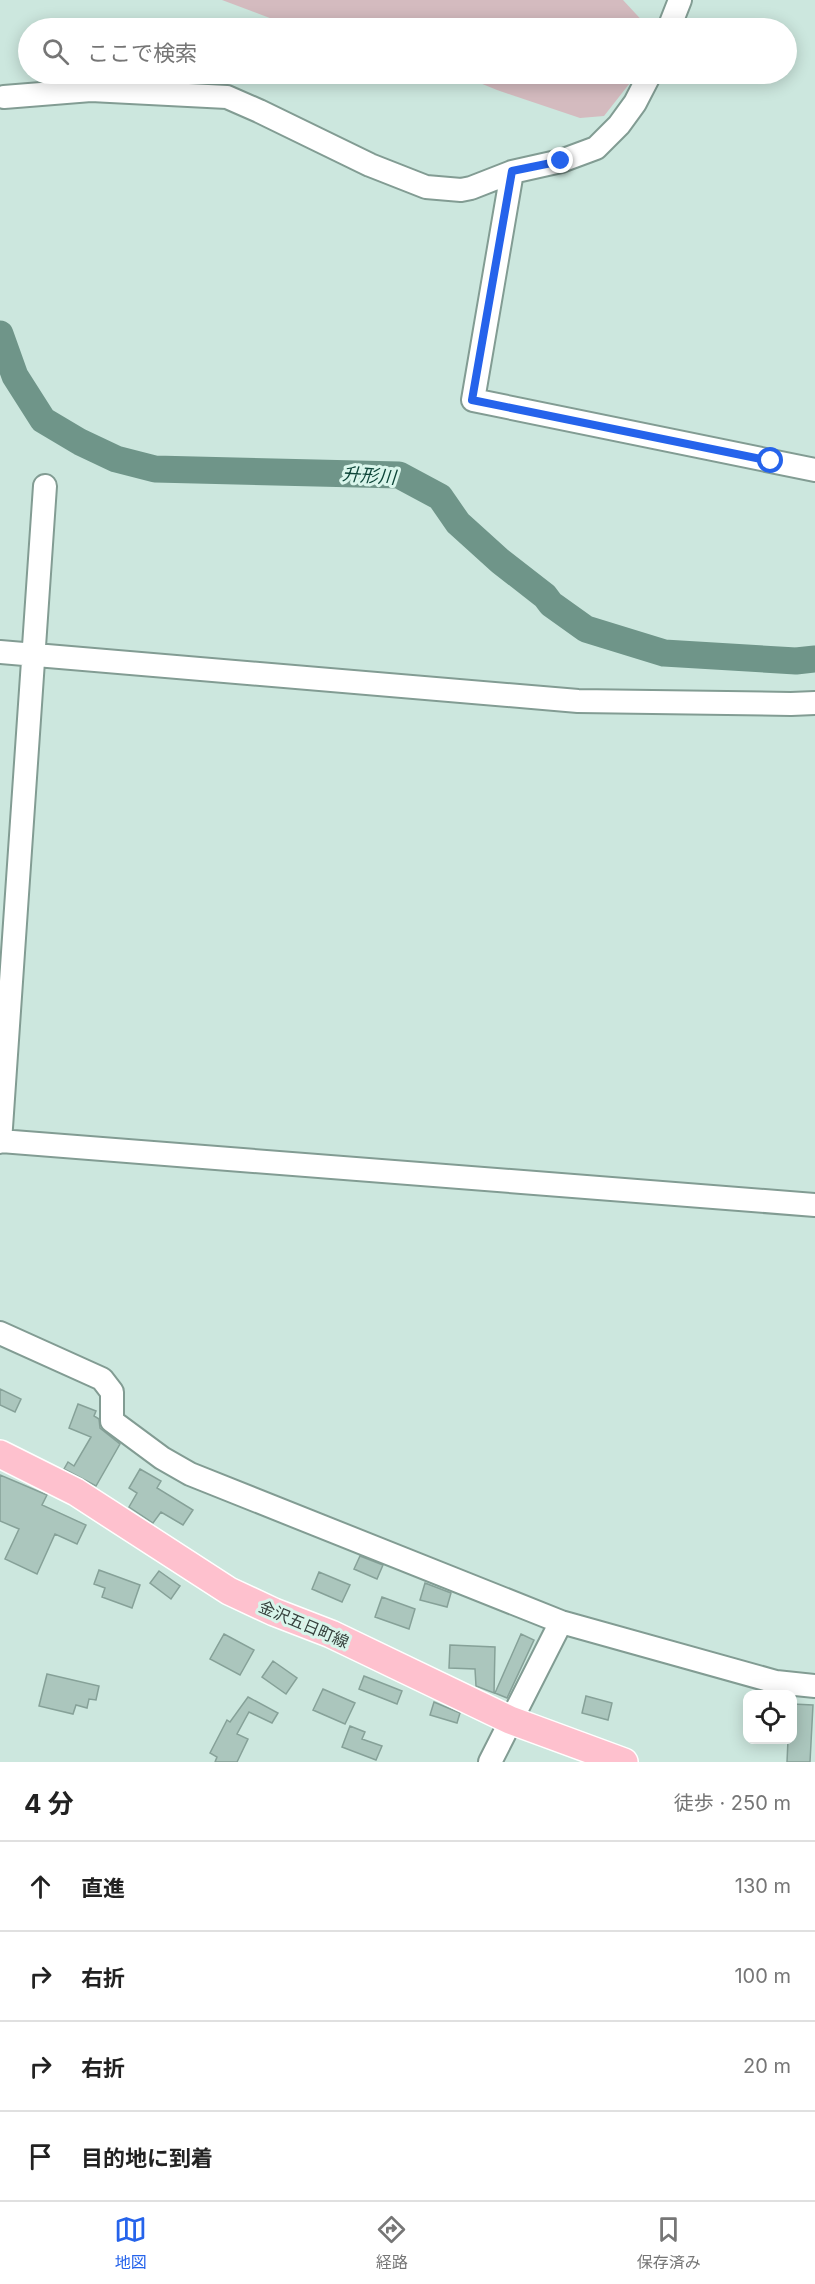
<!DOCTYPE html>
<html lang="ja">
<head>
<meta charset="utf-8">
<style>
  :root { --surface:#fff; --page:#f2f2f2; --text:#222; --muted:#767676; --line:#e0e0e0; --accent:#2563eb }
  body { margin:0; font-family:Inter,"Noto Sans JP",sans-serif; background:var(--page); color:var(--text) }
  .controls { position:absolute; right:18px; bottom:18px; display:grid; overflow:hidden; border-radius:12px; box-shadow:0 3px 15px #0003 }
  .controls button { width:54px; height:54px; display:grid; place-items:center; padding:0; border:0; border-bottom:2px solid var(--line); background:var(--surface); color:var(--text); font:30px sans-serif }
  .stop { position:absolute; width:18px; height:18px; margin:-14px; border:4px solid #2563eb; border-radius:50%; background:#fff }
  .stop.end { background:#2563eb; border-color:#fff; box-shadow:0 2px 6px #0008 }
  .list { margin:0; padding:0; list-style:none }
  h2 { display:flex; justify-content:space-between; align-items:center; height:78px; margin:0; padding:0 24px; font-size:26px }
  h2 small { font-size:20px; font-weight:400; color:var(--muted) }
  .list li { display:grid; grid-template-columns:39px 1fr auto; gap:18px; align-items:center; box-sizing:border-box; height:90px; padding:0 24px; border-top:2px solid var(--line) }
  .list b { display:block; font-size:22px; white-space:nowrap }
  .list em { font-size:20px; font-style:normal; color:var(--muted) }
  .icon { flex:none; width:33px; height:33px; fill:none; stroke:currentColor; stroke-width:2; stroke-linecap:round; stroke-linejoin:round }
  .map { position:relative; flex:none; width:815px; height:1762px; overflow:hidden }
  .search { position:absolute; background:var(--surface); box-shadow:0 3px 15px #0003; left:18px; right:18px; top:18px; height:66px; display:flex; align-items:center; gap:15px; box-sizing:border-box; padding:0 21px; border-radius:33px; color:var(--muted); font-size:22px }
  .sheet { height:438px; background:var(--surface) }
  nav { display:flex; justify-content:space-around; align-items:center; box-sizing:border-box; height:84px; border-top:2px solid var(--line); background:var(--surface); font-size:16px; color:var(--muted) }
  nav a { display:grid; justify-items:center; gap:3px }
  nav .on { color:var(--accent) }
  .map>svg:first-child { display:block }
  .green { fill:#d4bbbf }
  .lines { fill:none; stroke-linecap:round; stroke-linejoin:round }
  .river { stroke:#6f9589; stroke-width:27 }
  .building { fill:#abc6bd; stroke:#86a198; stroke-width:1.5 }
  .minor-casing { stroke:#829c93; stroke-width:26 }
  .major-casing { stroke:#fff; stroke-width:30 }
  .minor { stroke:#fff; stroke-width:22 }
  .major { stroke:#fec1ce; stroke-width:27 }
  .route { stroke:#2563eb; stroke-width:8 }
  .labels { text-anchor:middle; stroke-width:6; stroke-linejoin:round; paint-order:stroke }
  .street-label { font-size:16px; fill:#343f3b; stroke:#d9f5eb }
  .water-label { font-size:18px; font-style:italic; fill:#0d4538; stroke:#d9f5eb }
</style>
</head>
<body>
<div class="map">
<svg width="815" height="1762" viewBox="0 0 815 1762">
  <rect width="100%" height="100%" fill="#cce7de"/>
  <!-- green -->
  <path class="green" d="M222,0H623L648,27V28H296Z
    M458,74H637L604,116L580,118L497,90Z"/>
  <g class="lines">
    <!-- river -->
    <path class="river" d="M0,334L15,376L43,420L80,442L116,459L155,469L399,475L440,497L458,523L500,561L545,596L551,604L586,629L664,653L796,661L815,659"/>
  </g>
  <!-- building -->
  <path class="building" d="M0,1389L21,1399L15,1412L0,1405Z
    M78,1404L96,1411L94,1416L99,1419L100,1428L120,1444L96,1486L64,1469L68,1462L74,1466L91,1437L69,1428Z
    M140,1469L161,1481L157,1488L193,1510L183,1525L161,1512L153,1523L129,1507L137,1493L129,1488Z
    M0,1475L47,1495L42,1505L86,1525L77,1544L55,1534L37,1574L5,1559L19,1529L0,1521Z
    M360,1556L383,1565L377,1579L354,1569Z
    M99,1570L140,1585L132,1608L102,1597L105,1588L94,1584Z
    M159,1571L180,1586L171,1599L150,1583Z
    M319,1572L350,1585L342,1602L312,1589Z
    M425,1583L451,1593L447,1607L420,1600Z
    M382,1597L415,1609L409,1629L375,1617Z
    M224,1634L254,1650L240,1675L210,1659Z
    M521,1634L534,1640L507,1698L495,1693Z
    M450,1645L495,1647L494,1693L476,1686L475,1669L449,1668Z
    M273,1661L297,1678L286,1694L262,1677Z
    M47,1674L99,1686L96,1700L89,1699L87,1708L76,1705L73,1714L39,1706Z
    M364,1676L402,1691L397,1704L359,1689Z
    M323,1689L355,1703L345,1724L313,1710Z
    M586,1696L612,1703L608,1720L582,1713Z
    M248,1697L278,1713L272,1723L249,1712L237,1734L248,1739L237,1762H215L217,1757L210,1753L227,1720L230,1722Z
    M434,1702L460,1713L457,1723L430,1715Z
    M792,1704L813,1705L810,1762H787L788,1740H792Z
    M350,1726L365,1732L362,1739L382,1746L376,1760L342,1747Z"/>
  <g class="lines">
    <defs>
      <path id="minor" d="M669,28L680,0
        M4,97L91,90L227,97L259,111L370,165L426,187L461,190L471,188L512,172L561,161L596,148L619,125L635,103L650,74
        M512,172L473,400L815,470
        M0,652L578,701L791,704L815,703
        M0,1141L815,1205
        M0,1142L45,486
        M0,1333L102,1379L112,1392V1421L162,1458L190,1474L561,1622L776,1682L815,1686
        M490,1762L561,1622"/>
      <path id="major" d="M0,1454L76,1492L229,1591L274,1612L331,1634L510,1720L624,1762"/>
    </defs>
    <!-- minor casing -->
    <use href="#minor" class="minor-casing"/>
    <!-- major casing -->
    <use href="#major" class="major-casing"/>
    <!-- minor -->
    <use href="#minor" class="minor"/>
    <!-- major -->
    <use href="#major" class="major"/>
  </g>
  <g class="lines">
    <!-- route -->
    <path class="route" d="M561,161L512,171L472,400L771,461"/>
  </g>
  <g class="labels">
    <!-- street labels -->
    <g class="street-label">
      <text transform="translate(304 1624) rotate(23)" y="6">金沢五日町線</text>
    </g>
    <!-- water labels -->
    <g class="water-label">
      <text transform="translate(369 476) rotate(4)" y="6">升形川</text>
    </g>
  </g>
</svg>
<div class="controls">
<button><svg class="icon" aria-label="locate" viewBox="0 0 24 24"><circle cx="12" cy="12" r="6"/><path d="M12 2v4M12 18v4M2 12h4M18 12h4"/></svg></button>
</div>
<div class="stop" style="left:771px;top:461px"></div>
<div class="stop end" style="left:561px;top:161px"></div>
<div class="search"><svg class="icon" aria-label="search" viewBox="0 0 24 24"><circle cx="10" cy="10" r="6"/><path d="M15 15l6 6"/></svg>ここで検索</div>
</div>
<section class="sheet">
<h2>4 分<small>徒歩 · 250 m</small></h2>
<ul class="list">
<li><svg class="icon" aria-label="ahead" viewBox="0 0 24 24"><path d="M12 20V5M6 11l6-6 6 6"/></svg><div><b>直進</b></div><em>130 m</em></li>
<li><svg class="icon" aria-label="right" viewBox="0 0 24 24"><path d="M7 20v-9h11M14 6l5 5-5 5"/></svg><div><b>右折</b></div><em>100 m</em></li>
<li><svg class="icon" aria-label="right" viewBox="0 0 24 24"><path d="M7 20v-9h11M14 6l5 5-5 5"/></svg><div><b>右折</b></div><em>20 m</em></li>
<li><svg class="icon" aria-label="arrive" viewBox="0 0 24 24"><path d="M6 21V4h12l-3 4 3 4H6"/></svg><div><b>目的地に到着</b></div></li>
</ul>
</section>
<nav>
<a class="on"><svg class="icon" aria-label="map" viewBox="0 0 24 24"><path d="M3 6l6-2 6 2 6-2v14l-6 2-6-2-6 2zM9 4v14M15 6v14"/></svg>地図</a>
<a><svg class="icon" aria-label="directions" viewBox="0 0 24 24"><path d="M12 3l9 9-9 9-9-9zM9 14v-3h6M13 9l2 2-2 2"/></svg>経路</a>
<a><svg class="icon" aria-label="saved" viewBox="0 0 24 24"><path d="M7 4h10v16l-5-4-5 4z"/></svg>保存済み</a>
</nav>
</body>
</html>
